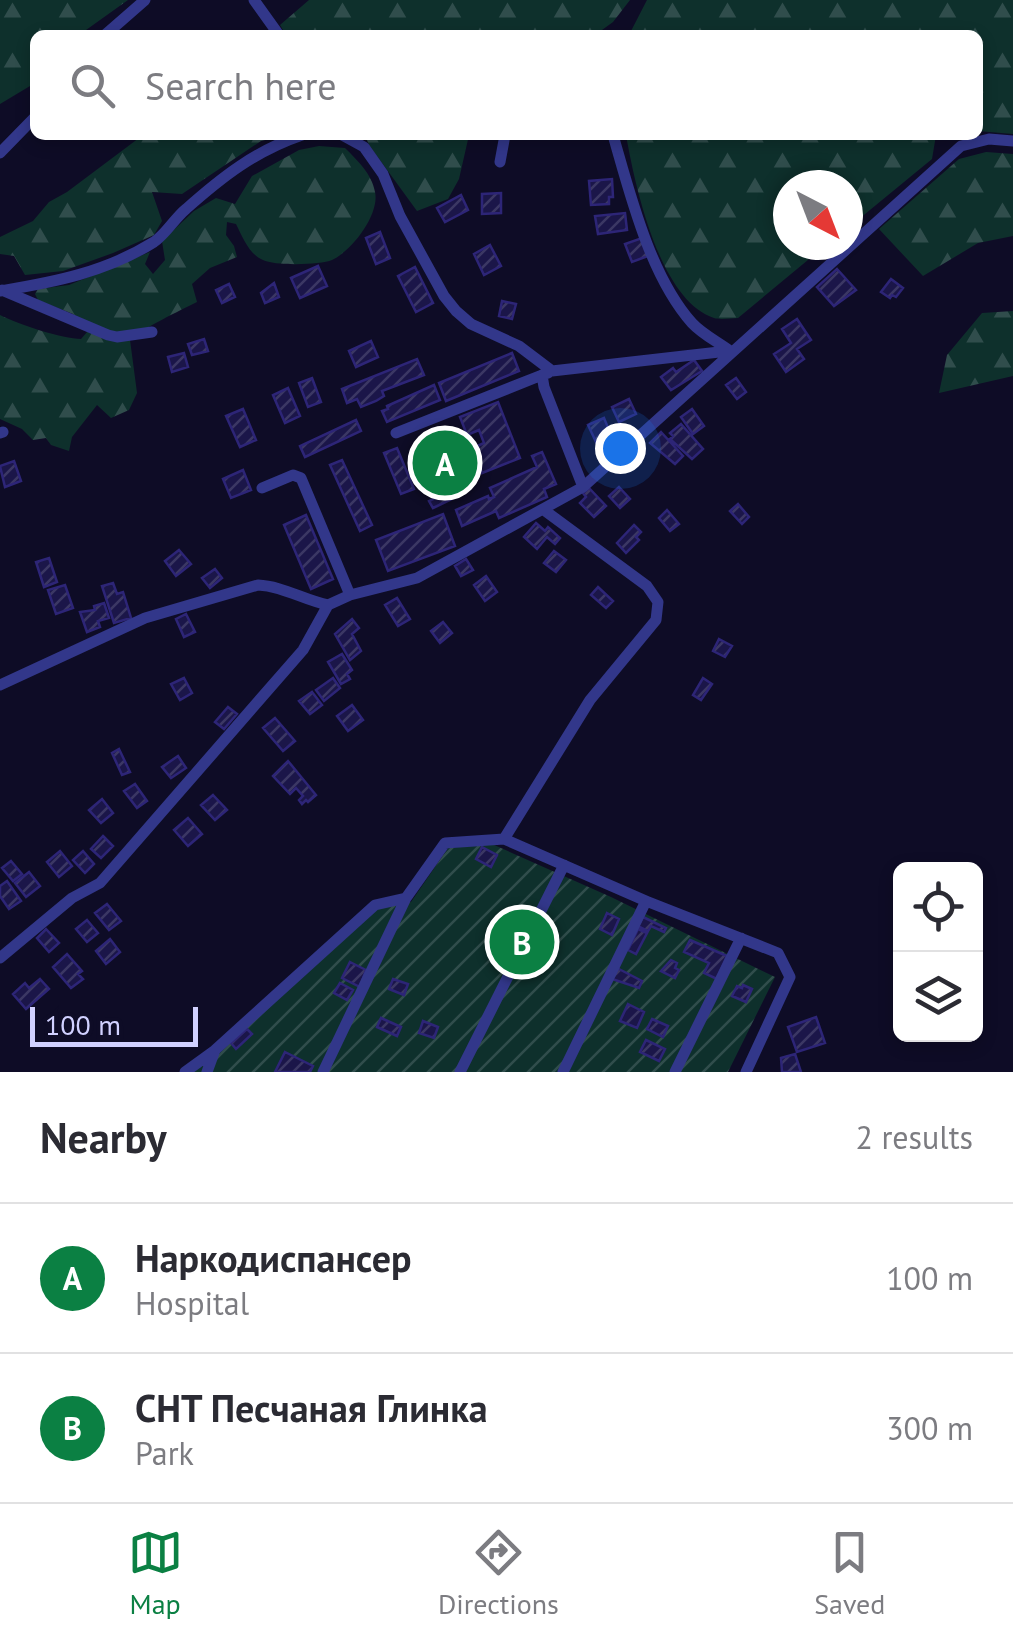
<!DOCTYPE html>
<html lang="en">
<head>
<meta charset="utf-8">
<style>
  :root { --surface:#fff; --page:#f7f7f7; --text:#2b2b33; --muted:#7c7c81; --line:#e1e1e2; --accent:#0b8043 }
  body { margin:0; font-family:"PT Sans",sans-serif; background:var(--page); color:var(--text) }
  .controls { position:absolute; right:30px; bottom:30px; display:grid; overflow:hidden; border-radius:15px; box-shadow:0 5px 15px #0003 }
  .controls button { width:90px; height:90px; display:grid; place-items:center; padding:0; border:0; border-bottom:2px solid var(--line); background:var(--surface); color:var(--text); font:50px sans-serif }
  .compass { position:absolute; left:773px; top:170px; width:90px; height:90px; border-radius:50%; background:var(--surface); box-shadow:0 5px 15px #0003; rotate:138deg }
  .scale { position:absolute; left:30px; bottom:25px; width:168px; box-sizing:border-box; padding-left:10px; border:5px solid #d1d1ff; border-top:0; font-size:28px; line-height:35px; white-space:nowrap; color:#d1d1ff; -webkit-text-stroke:8px #0e0c26; paint-order:stroke }
  .you { position:absolute; left:620px; top:448px; width:35px; height:35px; margin:-25px; border:8px solid #fff; border-radius:50%; background:#1a73e8; box-shadow:0 0 0 15px #1a73e833 }
  .badge { display:grid; place-items:center; width:65px; height:65px; border-radius:50%; background:var(--accent); color:#fff; font-size:32px; font-weight:700 }
  .pin { position:absolute; translate:-50% -50%; border:5px solid #fff; box-shadow:0 2px 10px #0006 }
  .list { margin:0; padding:0; list-style:none }
  h2 { display:flex; justify-content:space-between; align-items:center; height:130px; margin:0; padding:0 40px; font-size:42px }
  h2 small { font-size:32px; font-weight:400; color:var(--muted) }
  .list li { display:grid; grid-template-columns:65px 1fr auto; gap:30px; align-items:center; box-sizing:border-box; height:150px; padding:0 40px; border-top:2px solid var(--line) }
  .list b { display:block; font-size:38px; white-space:nowrap }
  .list p { margin:0; font-size:32px; white-space:nowrap; color:var(--muted) }
  .list em { font-size:32px; font-style:normal; color:var(--muted) }
  .icon { flex:none; width:55px; height:55px; fill:none; stroke:currentColor; stroke-width:2; stroke-linecap:round; stroke-linejoin:round }
  .map { position:relative; flex:none; width:1013px; height:1072px; overflow:hidden }
  .search { position:absolute; background:var(--surface); box-shadow:0 5px 15px #0003; left:30px; right:30px; top:30px; height:110px; display:flex; align-items:center; gap:25px; box-sizing:border-box; padding:0 35px; border-radius:15px; color:var(--muted); font-size:38px }
  .sheet { height:430px; background:var(--surface) }
  nav { display:flex; justify-content:space-around; align-items:center; box-sizing:border-box; height:140px; border-top:2px solid var(--line); background:var(--surface); font-size:28px; color:var(--muted) }
  nav a { display:grid; justify-items:center; gap:5px }
  nav .on { color:var(--accent) }
  .map>svg:first-child { display:block }
  .forest { fill:url(#forest-firs) }
  .garden { fill:url(#garden-furrows) }
  .building { fill:url(#building-hatch); stroke:#2d2577; stroke-width:2.5 }
  .lines { fill:none; stroke-linecap:round; stroke-linejoin:round }
  .minor { stroke:#32378a; stroke-width:11 }
</style>
</head>
<body>
<div class="map">
<svg width="1013" height="1072" viewBox="0 0 1013 1072">
  <defs>
    <pattern id="forest-firs" width="22" height="20" patternUnits="userSpaceOnUse" patternTransform="scale(2.5)"><rect width="22" height="20" fill="#0e302c"/><path d="M5 1l3.5 6h-7zM16 11l3.5 6h-7z" fill="#304d4c"/></pattern>
    <pattern id="garden-furrows" width="10" height="10" patternUnits="userSpaceOnUse" patternTransform="scale(2.5)"><rect width="10" height="10" fill="#0e302c"/><path d="M-1 1l2-2M0 10L10 0M9 11l2-2" fill="none" stroke="#304d4c"/></pattern>
    <pattern id="building-hatch" width="6" height="6" patternUnits="userSpaceOnUse" patternTransform="scale(2.5)"><rect width="6" height="6" fill="#1b1649"/><path d="M-1 1l2-2M0 6l6-6M5 7l2-2" fill="none" stroke="#3b3764"/></pattern>
  </defs>
  <rect width="100%" height="100%" fill="#0e0c26"/>
  <!-- forest -->
  <path class="forest" d="M0,0H128L79,35H35V83L0,104Z
    M309,0H630L613,22L595,35H286L280,25Z
    M647,0H1013V134L978,131V35H629Z
    M143,135H286L261,141L182,194L152,192L162,221L154,235L113,253L63,271L25,275L14,256L0,254V237L33,221L49,202L67,192Z
    M365,135H469L459,179L448,199L417,211L369,145Z
    M626,135H936L932,159L848,228V185H788V245H826L738,318C731,318 721,320 714,318C659,300 635,185 626,135Z
    M319,146L345,148C357,160 372,174 375,192C380,214 352,251 332,260C320,265 275,266 263,260C249,254 243,238 236,224L227,222L226,235L234,246L237,257L210,268L192,284L197,302C179,311 143,328 130,340L137,393L129,410L111,418L97,405L72,437L69,451L51,445L46,438L33,440L22,429L0,419V315C17,324 63,339 81,339L88,331L73,314L38,300L35,294L38,289L69,285L150,252L145,264L153,274L165,260L162,241L194,211L216,198L235,204L252,176L299,150Z
    M986,152L1013,154V236L978,243L923,276L879,229L959,159Z
    M1013,311V376L939,393L947,355L982,313Z"/>
  <!-- garden -->
  <path class="garden" d="M492,844L611,897L775,977L728,1072H192L378,908L411,902L448,848Z"/>
  <!-- building -->
  <path class="building" d="M612,179L613,197H609V204L591,205L589,181Z
    M501,193V213L482,214V194Z
    M461,195L468,210L445,222L437,208Z
    M625,213L627,230L598,234L595,216Z
    M380,232L390,258L376,264L366,238Z
    M642,238L648,256L632,262L625,244Z
    M490,245L501,266L484,275L474,254Z
    M318,266L327,286L300,298L291,278Z
    M415,267L433,303L416,312L398,276Z
    M837,269L856,290L834,306L817,287Z
    M891,279L903,288L896,297L892,295L890,298L881,292Z
    M274,283L279,297L265,303L261,293Z
    M229,284L235,297L222,303L216,290Z
    M502,301L516,304L512,319L499,316Z
    M797,319L811,340L797,349L804,359L786,372L774,354L791,343L782,329Z
    M204,339L208,351L192,355L188,344Z
    M371,341L378,357L356,367L349,351Z
    M184,353L188,367L172,372L168,357Z
    M512,353L519,371L446,401L439,383Z
    M417,359L424,375L382,391L384,396L376,401L361,407L357,399L347,403L342,389Z
    M694,360L702,371L671,390L661,377L673,368L676,372Z
    M312,378L321,402L308,407L299,383Z
    M736,378L746,392L737,399L726,385Z
    M434,385L440,400L387,422L382,411L388,409L387,406Z
    M288,388L300,416L285,423L273,395Z
    M629,399L636,414L619,422L612,407Z
    M498,402L520,458L482,473L473,448L484,443L479,430L467,435L460,417Z
    M243,409L256,440L240,447L226,416Z
    M692,409L704,426L693,434L681,417Z
    M604,418L611,435L596,442L588,425Z
    M356,420L361,431L305,457L300,446Z
    M681,424L703,449L692,459L670,439L673,436L670,433Z
    M661,432L683,456L675,464L650,443Z
    M397,448L414,489L401,494L384,453Z
    M542,452L556,484L544,489L547,497L499,518L496,511L462,526L456,510L488,496L489,499L494,497L490,488L537,467L532,456Z
    M342,460L372,525L360,531L330,465Z
    M14,461L21,481L5,487L0,466Z
    M243,470L251,490L231,498L223,479Z
    M619,487L630,499L620,508L609,496Z
    M589,488L606,506L594,517L580,503L586,497L583,493Z
    M448,492L452,499L433,508L429,501Z
    M738,504L749,517L742,524L730,511Z
    M667,510L679,524L670,531L659,518Z
    M443,514L455,546L388,571L376,540Z
    M306,515L333,579L311,589L284,525Z
    M536,523L545,531L548,527L560,538L555,544L547,537L537,549L524,537Z
    M634,525L641,532L636,537L639,540L626,553L617,543Z
    M179,550L191,564L176,576L165,561Z
    M554,551L566,560L556,572L544,563Z
    M49,558L57,582L44,587L36,562Z
    M466,559L473,570L461,576L455,566Z
    M215,569L222,578L210,588L202,578Z
    M486,576L497,592L485,601L474,585Z
    M113,583L117,594L123,592L131,618L114,623L102,586Z
    M65,585L73,608L56,614L48,590Z
    M598,587L613,601L606,608L591,595Z
    M397,598L410,619L398,626L385,605Z
    M104,603L109,618L98,621L100,627L87,632L80,612L95,610L94,606Z
    M186,614L195,632L184,637L176,619Z
    M352,619L359,628L352,634L361,651L350,660L335,634Z
    M443,622L452,633L440,643L431,631Z
    M719,639L732,646L725,657L713,651Z
    M342,654L352,670L347,674L350,679L341,684L328,662Z
    M184,678L192,693L180,700L171,684Z
    M333,678L340,688L324,701L316,690Z
    M703,678L712,684L701,700L693,695Z
    M312,692L322,705L310,714L299,701Z
    M352,705L363,720L348,731L337,716Z
    M228,707L237,714L224,729L215,722Z
    M275,718L295,741L283,751L263,728Z
    M119,749L130,772L122,775L112,753Z
    M178,756L186,768L171,778L162,767Z
    M288,761L316,795L308,802L306,800L302,804L299,800L303,796L296,788L290,794L273,776Z
    M135,784L147,801L137,808L124,791Z
    M213,795L227,810L215,820L201,805Z
    M102,799L113,813L101,823L89,810Z
    M188,818L202,834L188,846L174,830Z
    M103,836L113,846L101,858L91,849Z
    M482,847L497,855L491,867L476,859Z
    M60,851L72,866L59,877L47,862Z
    M83,851L94,864L85,873L73,860Z
    M11,861L22,874L13,881L2,868Z
    M29,872L40,886L26,897L15,883Z
    M7,881L21,901L9,909L0,896V886Z
    M107,904L121,921L109,930L95,913Z
    M607,913L619,919L612,935L600,929Z
    M643,917L666,928L664,932L651,926L648,931L638,926Z
    M87,920L98,933L87,942L76,929Z
    M46,929L59,943L49,952L37,938Z
    M638,929L647,933L636,954L628,950Z
    M110,939L120,952L106,964L96,951Z
    M690,940L727,956L717,979L704,973L709,963L684,952Z
    M67,954L82,971L78,974L83,979L71,988L53,967Z
    M671,960L677,963L675,968L679,970L675,978L661,971Z
    M350,962L366,970L360,987L342,978Z
    M617,968L642,981L639,988L612,979Z
    M40,979L49,989L26,1009L13,994L25,983L29,988Z
    M393,979L408,984L404,995L389,989Z
    M340,983L353,990L347,1000L334,993Z
    M743,985L752,989L746,1002L732,996L737,986L742,988Z
    M628,1004L644,1012L637,1028L620,1021Z
    M816,1017L825,1043L797,1052L788,1027Z
    M381,1018L401,1027L397,1036L377,1027Z
    M652,1019L668,1026L663,1037L647,1029Z
    M423,1021L438,1027L434,1038L419,1033Z
    M247,1029L252,1034L236,1049L231,1043Z
    M646,1040L665,1049L659,1061L640,1052Z
    M285,1052L313,1066L310,1072H275Z
    M795,1054L801,1072H782L781,1058Z"/>
  <g class="lines">
    <!-- minor -->
    <path class="minor" d="M254,0L279,35
      M105,35L145,0
      M342,135L364,147L383,174L400,216L444,296L456,311L471,324L519,346L552,371L728,351
      M613,135C630,194 650,276 692,323C702,334 718,342 730,351
      M0,153L35,117
      M500,162L505,135
      M2,290L108,335L117,337L152,332
      M0,291C55,282 106,272 154,242C166,234 174,219 186,209C222,177 255,151 302,135
      M548,373L542,375L544,387L583,487
      M0,433L3,432
      M396,433L542,375
      M262,488L293,475L301,478L350,595
      M0,685L145,618L258,585C282,586 304,600 328,605
      M504,839L590,700L656,620L658,602L647,586L544,510
      M0,958L72,898L100,883L303,650L328,605L350,595L417,578L583,487L961,146L989,139L1013,141
      M185,1072L214,1051
      M207,1072L215,1050L375,905L406,898L445,843L504,839L646,901L778,953L790,977L746,1072
      M323,1072L406,898
      M460,1072L564,865
      M563,1072L646,901
      M675,1072L741,938"/>
  </g>
</svg>
<div class="controls">
<button><svg class="icon" aria-label="locate" viewBox="0 0 24 24"><circle cx="12" cy="12" r="6"/><path d="M12 2v4M12 18v4M2 12h4M18 12h4"/></svg></button>
<button><svg class="icon" aria-label="layers" viewBox="0 0 24 24"><path d="M12 4l9 5-9 5-9-5zM3 14l9 5 9-5"/></svg></button>
</div>
<svg class="compass" viewBox="-18 -18 36 36"><path d="M0-13l5 13h-10z" fill="#e53935"/><path d="M0 13l5-13h-10z" fill="#7c7c81"/></svg>
<div class="scale">100 m</div>
<div class="you"></div>
<div class="pin badge" style="left:445px;top:463px">A</div>
<div class="pin badge" style="left:522px;top:942px">B</div>
<div class="search"><svg class="icon" aria-label="search" viewBox="0 0 24 24"><circle cx="10" cy="10" r="6"/><path d="M15 15l6 6"/></svg>Search here</div>
</div>
<section class="sheet">
<h2>Nearby<small>2 results</small></h2>
<ul class="list">
<li><span class="badge">A</span><div><b>Наркодиспансер</b><p>Hospital</p></div><em>100 m</em></li>
<li><span class="badge">B</span><div><b>СНТ Песчаная Глинка</b><p>Park</p></div><em>300 m</em></li>
</ul>
</section>
<nav>
<a class="on"><svg class="icon" aria-label="map" viewBox="0 0 24 24"><path d="M3 6l6-2 6 2 6-2v14l-6 2-6-2-6 2zM9 4v14M15 6v14"/></svg>Map</a>
<a><svg class="icon" aria-label="directions" viewBox="0 0 24 24"><path d="M12 3l9 9-9 9-9-9zM9 14v-3h6M13 9l2 2-2 2"/></svg>Directions</a>
<a><svg class="icon" aria-label="saved" viewBox="0 0 24 24"><path d="M7 4h10v16l-5-4-5 4z"/></svg>Saved</a>
</nav>
</body>
</html>
